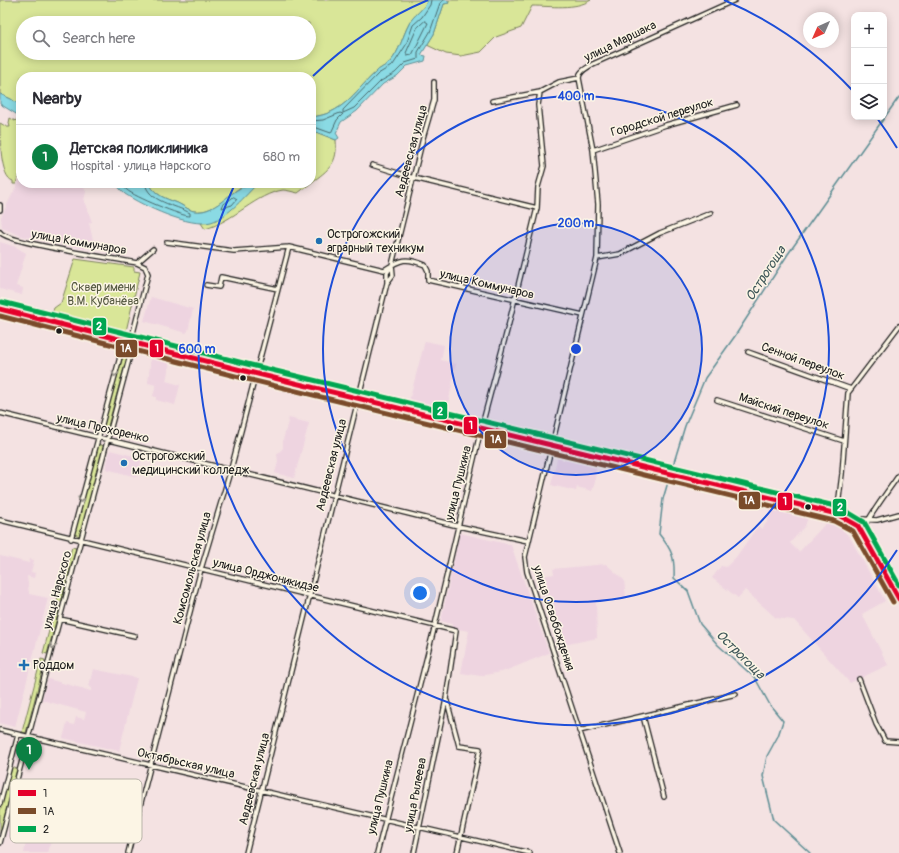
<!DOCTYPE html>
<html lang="en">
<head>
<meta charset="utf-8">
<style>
  :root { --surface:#fff; --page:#f7f7f7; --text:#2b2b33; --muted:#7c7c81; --line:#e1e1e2; --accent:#0b8043 }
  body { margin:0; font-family:Pangolin,sans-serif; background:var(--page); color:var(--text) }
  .controls { position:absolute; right:12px; top:12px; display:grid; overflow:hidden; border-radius:8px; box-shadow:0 2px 10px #0003 }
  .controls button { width:36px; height:36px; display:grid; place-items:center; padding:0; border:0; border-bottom:1px solid var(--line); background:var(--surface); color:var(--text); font:20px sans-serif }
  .compass { position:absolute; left:803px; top:12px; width:36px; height:36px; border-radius:50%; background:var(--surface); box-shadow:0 2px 10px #0003; rotate:225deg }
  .you { position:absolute; left:420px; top:593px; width:14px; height:14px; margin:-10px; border:3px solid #fff; border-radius:50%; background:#1a73e8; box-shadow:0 0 0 6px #1a73e833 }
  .badge { display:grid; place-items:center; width:26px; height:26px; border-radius:50%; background:var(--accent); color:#fff; font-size:13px; font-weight:700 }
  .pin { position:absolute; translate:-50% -33px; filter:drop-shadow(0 1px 2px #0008) }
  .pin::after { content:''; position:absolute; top:21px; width:14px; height:12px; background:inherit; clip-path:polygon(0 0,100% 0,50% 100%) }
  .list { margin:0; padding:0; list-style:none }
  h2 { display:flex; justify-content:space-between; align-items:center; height:52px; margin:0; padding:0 16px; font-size:17px }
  h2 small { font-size:13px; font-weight:400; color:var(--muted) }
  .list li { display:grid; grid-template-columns:26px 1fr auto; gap:12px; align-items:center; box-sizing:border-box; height:64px; padding:0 16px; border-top:1px solid var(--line) }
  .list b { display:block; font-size:15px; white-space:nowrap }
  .list p { margin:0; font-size:13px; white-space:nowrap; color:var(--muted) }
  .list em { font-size:13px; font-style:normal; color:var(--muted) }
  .icon { flex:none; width:22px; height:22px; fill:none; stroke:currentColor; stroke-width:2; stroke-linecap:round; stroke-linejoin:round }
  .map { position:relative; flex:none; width:899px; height:853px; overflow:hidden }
  .search { position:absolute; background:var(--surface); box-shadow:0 2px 10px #0003; left:16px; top:16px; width:300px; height:44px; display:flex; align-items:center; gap:10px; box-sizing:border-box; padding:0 14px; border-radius:22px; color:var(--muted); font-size:15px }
  .panel { position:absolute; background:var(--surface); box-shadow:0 2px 10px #0003; left:16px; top:72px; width:300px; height:116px; border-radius:16px }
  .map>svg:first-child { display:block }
  .built { fill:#eed4e0 }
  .green { fill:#d9e698; stroke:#7a815a; fill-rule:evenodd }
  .water { fill:#8adae4; stroke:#5e8e94 }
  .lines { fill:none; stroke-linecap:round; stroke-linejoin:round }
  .shore { stroke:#48686c; stroke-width:1 }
  .stream { stroke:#5e8e94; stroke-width:1.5 }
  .minor-casing { stroke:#1c1c1c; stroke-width:6 }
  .secondary-casing { stroke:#1c1c1c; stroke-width:8 }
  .minor { stroke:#fcf5e5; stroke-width:3.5 }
  .secondary { stroke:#fcf5e5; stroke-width:5.5 }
  .bus-1-casing { stroke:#fcf5e5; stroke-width:8 }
  .bus-2-casing { stroke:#fcf5e5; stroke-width:8 }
  .bus-3-casing { stroke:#fcf5e5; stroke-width:8 }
  .bus-1 { stroke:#e4002b; stroke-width:5 }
  .bus-2 { stroke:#7a4b2a; stroke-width:5 }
  .bus-3 { stroke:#00a651; stroke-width:5 }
  .oneway { stroke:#97938b }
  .ring { fill:none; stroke:#1d4ed8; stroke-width:2 }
  .poi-dot { fill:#1f6fb2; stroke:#fcf5e5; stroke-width:1.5 }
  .bus-dot { fill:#1c1c1c; stroke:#fcf5e5; stroke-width:1.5 }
  .labels { text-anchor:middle; stroke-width:3; stroke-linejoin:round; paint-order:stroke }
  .street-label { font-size:12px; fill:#1c1c1c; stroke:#fcf5e5 }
  .poi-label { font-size:12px; fill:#1c1c1c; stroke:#fcf5e5; text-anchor:start }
  .park-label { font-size:12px; fill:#555941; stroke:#fcf5e5 }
  .water-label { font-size:13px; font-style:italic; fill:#3d5558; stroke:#fcf5e5 }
  .key { fill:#fcf5e5; stroke:#b9b4a9; stroke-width:1 }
  .key-label { font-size:11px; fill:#1c1c1c }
  .centre { fill:#1d4ed8; stroke:#fcf5e5; stroke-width:2 }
  .ring-label { font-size:12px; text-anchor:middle; font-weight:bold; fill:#1d4ed8; stroke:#fcf5e5; stroke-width:3; stroke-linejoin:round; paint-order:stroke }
  .line-badge { stroke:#fcf5e5; stroke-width:1.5 }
  .badge-label { font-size:11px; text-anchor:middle; font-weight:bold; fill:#fff }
</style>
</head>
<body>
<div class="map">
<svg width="899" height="853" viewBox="0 0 899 853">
  <rect width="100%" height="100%" fill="#f4e2e2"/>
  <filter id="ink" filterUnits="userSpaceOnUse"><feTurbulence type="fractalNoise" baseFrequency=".025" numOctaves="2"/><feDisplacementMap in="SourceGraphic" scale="8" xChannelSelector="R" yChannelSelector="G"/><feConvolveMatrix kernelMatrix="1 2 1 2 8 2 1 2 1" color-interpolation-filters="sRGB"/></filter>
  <g filter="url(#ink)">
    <!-- built -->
    <path class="built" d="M21,177V183H82L86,192L84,200L92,222L89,223L93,240L87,244L86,249L22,236L2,228L1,217Z
      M0,242L16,247L26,253L16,286L23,288L22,295L0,289Z
      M151,297L193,309L188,331L186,333L144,321Z
      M425,341L444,345L441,360L456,364L446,415L408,405Z
      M151,356L170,361L166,381L180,385L175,405L156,400V397L153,396L156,385L148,383Z
      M289,418L309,423L294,478L275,473L278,462L277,454L283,448V440Z
      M110,450L142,458L137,477L106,469Z
      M558,455L596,464L595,482L592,491L577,487L576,491L551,485Z
      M770,508L808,517L805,526L790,543L799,552L827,522L840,527L850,538L885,601L862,614L888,665L850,683L794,620L776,618L745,590L738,598L712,578L721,566L726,567L736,557L758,526L762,529L767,522Z
      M460,533L511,545L549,653L505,671L481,676L461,673L469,631L452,628V624L441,621Z
      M0,556L29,563L30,559L34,560L31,572L35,573L34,578L27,576L29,594L48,598L15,727L0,723Z
      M606,564L624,580L626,597L596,602L597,638L559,646L536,577L554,574L553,569Z
      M93,669L137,678L119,751L63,738L67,723L74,725L76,717L84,719L86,712L42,700L48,679L91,691L92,688L89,687Z
      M42,782L72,790L61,830L54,829L48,853H24L26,842L7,836L9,829L29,834Z"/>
    <!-- green -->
    <path class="green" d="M0,0H428C424,10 413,15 409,24C402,37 400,51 390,62C386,66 379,68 375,73C353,93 343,114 311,117V77H21V106L11,99L0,94ZM23,23H309V53H23Z
      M447,0H591C575,10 551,6 532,6L521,28L496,37L481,52L461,56L446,54L427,45L434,34L444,4L449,3Z
      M10,118L15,121L18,118L21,119V177L18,176L16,184H13V181C0,177 0,138 0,123L7,127H10L9,123Z
      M311,132H316L336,140C338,164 329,169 311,183Z
      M142,183H248C230,191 216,214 194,211C188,210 181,204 175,202C164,198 156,195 150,185H143Z
      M258,183H311L298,193C293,192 287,190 283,190C256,194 234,221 205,229L201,223C226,219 240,200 258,183Z
      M75,259L134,267V271L140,272L126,331L52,313L54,308L61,303Z
      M125,349L129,350L106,433L101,432Z
      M98,444L104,446L80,536L74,534Z
      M72,547L76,548L61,602L57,601Z
      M56,605L60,607L47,654L43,653Z
      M41,659L45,660L26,733L22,732Z
      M12,767L17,769L0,834V811Z"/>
    <!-- water -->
    <path class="water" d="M428,0H447L449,3L444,4L434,34L421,55L426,56L425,61L407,66L397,76L383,84L357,111L341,122L336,133L339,138L336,140L316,132H311V117C343,114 353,93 375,73C379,68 386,66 390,62C400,51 402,37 409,24C413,15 424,10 428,0Z
      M0,94L11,99L21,106V117L0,104Z
      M115,183H142L143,185H150C156,195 164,198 175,202C181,204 188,210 194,211C219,215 232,183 258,183C246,195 228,217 211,222C190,228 143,206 125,194C121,191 118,186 115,183Z"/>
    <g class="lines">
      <!-- shore -->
      <path class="shore" d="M431,0L430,5L422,17L413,25L406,45L393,65L378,74L343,110V113L354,108L381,81L395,73L405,63L418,59V52L430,32L440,3L444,0
        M425,21L428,23L412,55L407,56L406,53L417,28Z
        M311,121L323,120L340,113L343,114L337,120L331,133L317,128H311
        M121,183C123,185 124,188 127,190C133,196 183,217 190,216V213C176,205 148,202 145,183
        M234,197L237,199L232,205L222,208L223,205Z"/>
      <!-- stream -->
      <path class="stream" d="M671,472L685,426L705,378L735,336L788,254L899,97
        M668,482L663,499L659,534C672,550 675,557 674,578L688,591L700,624L718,645L755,678L770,705L783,721L778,736L767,756L763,776L774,820L810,853"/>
      <defs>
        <path id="minor" d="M579,78L593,150L598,204L597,258L525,557L527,572L620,853
          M492,101L540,92L559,82L579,78C579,71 587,68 593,64L735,0
          M593,150L666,125L737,105
          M372,165L414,178L537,208
          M0,205V210
          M0,232C6,243 118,259 137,263L145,267L148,274L131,341L132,348L0,843
          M167,242L234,251L289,247L384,270C401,259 406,257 425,265L428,271V280L583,315
          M597,258L620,254L660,233L711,213
          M137,263L153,249
          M387,283L393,275L392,265
          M206,285L219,287L221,277L278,289
          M748,352L851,389
          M717,400L844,441
          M0,413L458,526L528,541
          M837,514L842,474L848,393L899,326
          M847,518L877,520L899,514
          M0,520L456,631L446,699L414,853
          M863,532C863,524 892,485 899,475
          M71,539L123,346L130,341
          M60,619L135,636
          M859,679L876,724L885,741L899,742
          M447,701L459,746L480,749L457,853
          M643,716L664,797
          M0,730L530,853
          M579,731L736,694
          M0,804L18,735
          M128,853L201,569L231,469L289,247
          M246,853L387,283V273L392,265L423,138L434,100V82
          M377,853L435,625L481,429L509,323L537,208L538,187L544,166L538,105L540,92"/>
        <path id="secondary" d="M0,309L249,372L837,514L858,526L899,599"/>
      </defs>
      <!-- minor casing -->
      <use href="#minor" class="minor-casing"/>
      <!-- secondary casing -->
      <use href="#secondary" class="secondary-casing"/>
      <!-- minor -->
      <use href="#minor" class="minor"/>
      <!-- secondary -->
      <use href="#secondary" class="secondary"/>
      <defs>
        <path id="bus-1" d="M0,309L249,372L837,514L858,526L899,599"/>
        <path id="bus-2" d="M0,316L247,379L834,521L853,531L893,602"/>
        <path id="bus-3" d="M2,302L251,365L839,507L864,522L899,585"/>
      </defs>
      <!-- bus-1 casing -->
      <use href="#bus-1" class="bus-1-casing"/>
      <!-- bus-2 casing -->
      <use href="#bus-2" class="bus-2-casing"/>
      <!-- bus-3 casing -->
      <use href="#bus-3" class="bus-3-casing"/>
      <!-- bus-1 -->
      <use href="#bus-1" class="bus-1"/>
      <!-- bus-2 -->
      <use href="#bus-2" class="bus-2"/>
      <!-- bus-3 -->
      <use href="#bus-3" class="bus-3"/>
    </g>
    <!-- one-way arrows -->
    <defs><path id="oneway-chevron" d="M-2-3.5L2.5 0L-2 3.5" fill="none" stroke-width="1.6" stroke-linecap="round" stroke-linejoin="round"/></defs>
    <g class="oneway">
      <use href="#oneway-chevron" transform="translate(115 374) rotate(105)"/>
      <use href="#oneway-chevron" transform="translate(81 500) rotate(105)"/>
      <use href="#oneway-chevron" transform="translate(53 646) rotate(106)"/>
    </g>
  </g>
  <!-- distance rings -->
  <circle cx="576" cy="349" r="126" fill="#1d4ed8" fill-opacity=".12"/>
  <g class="ring">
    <circle cx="576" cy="349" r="126"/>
    <circle cx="576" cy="349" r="253"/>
    <path d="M897 550A379 379 0 0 1 234 186M313 76A379 379 0 0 1 428 0M724 0A379 379 0 0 1 853 91M877 118A379 379 0 0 1 897 148"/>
  </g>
  <!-- markers -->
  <g class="poi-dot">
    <circle cx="319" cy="241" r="4"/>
    <circle cx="124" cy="463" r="4"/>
    <path d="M22 659h4v4h4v4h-4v4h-4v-4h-4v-4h4z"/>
  </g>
  <g class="bus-dot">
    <circle cx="59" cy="331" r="3.5"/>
    <circle cx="243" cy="378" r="3.5"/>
    <circle cx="450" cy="428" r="3.5"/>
    <circle cx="808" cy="507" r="3.5"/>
  </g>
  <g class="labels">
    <!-- street labels -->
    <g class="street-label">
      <text transform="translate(620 41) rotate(-26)" y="4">улица Маршака</text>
      <text transform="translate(662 117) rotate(-17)" y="4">Городской переулок</text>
      <text transform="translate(411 151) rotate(-75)" y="4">Авдеевская улица</text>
      <text transform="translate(79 242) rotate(10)" y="4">улица Коммунаров</text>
      <text transform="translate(487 284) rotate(13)" y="4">улица Коммунаров</text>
      <text transform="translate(803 361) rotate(20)" y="4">Сенной переулок</text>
      <text transform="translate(784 411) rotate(18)" y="4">Майский переулок</text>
      <text transform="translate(103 428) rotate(13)" y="4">улица Прохоренко</text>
      <text transform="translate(331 465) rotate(-76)" y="4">Авдеевская улица</text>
      <text transform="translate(458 483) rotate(-76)" y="4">улица Пушкина</text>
      <text transform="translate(192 568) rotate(-75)" y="4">Комсомольская улица</text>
      <text transform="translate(266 575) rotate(14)" y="4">улица Орджоникидзе</text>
      <text transform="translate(57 590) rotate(-75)" y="4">улица Нарского</text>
      <text transform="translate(554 618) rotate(72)" y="4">улица Освобождения</text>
      <text transform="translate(186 763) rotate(13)" y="4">Октябрьская улица</text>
      <text transform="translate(254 779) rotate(-76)" y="4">Авдеевская улица</text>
      <text transform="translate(415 795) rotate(-79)" y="4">улица Рылеева</text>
      <text transform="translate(380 797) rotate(-76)" y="4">улица Пушкина</text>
    </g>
    <!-- poi labels -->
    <g class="poi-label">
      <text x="327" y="238">Острогожский<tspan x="327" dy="14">аграрный техникум</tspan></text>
      <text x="132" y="460">Острогожский<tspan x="132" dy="14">медицинский колледж</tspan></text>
      <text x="33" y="669">Роддом</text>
    </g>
    <!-- park labels -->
    <g class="park-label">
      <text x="103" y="291">Сквер имени<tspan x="103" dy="14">В.М. Кубанёва</tspan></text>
    </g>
    <!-- water labels -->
    <g class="water-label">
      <text transform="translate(765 273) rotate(-57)" y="5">Острогоща</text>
      <text transform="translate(741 654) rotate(45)" y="5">Острогоща</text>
    </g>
  </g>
  <!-- legend -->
  <rect x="10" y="779" width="132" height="64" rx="6" class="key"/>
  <rect x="18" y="790" width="18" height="6" fill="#e4002b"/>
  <rect x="18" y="808" width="18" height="6" fill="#7a4b2a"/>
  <rect x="18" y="826" width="18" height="6" fill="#00a651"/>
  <g class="key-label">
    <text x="43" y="797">1</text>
    <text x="43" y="815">1А</text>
    <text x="43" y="833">2</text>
  </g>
  <circle cx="576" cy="349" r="6" class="centre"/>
  <g class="ring-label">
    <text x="576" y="100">400 m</text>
    <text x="576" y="227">200 m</text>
    <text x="197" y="353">600 m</text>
  </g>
  <g class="line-badge">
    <rect x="92" y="317" width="15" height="19" rx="4" fill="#00a651"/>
    <rect x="115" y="339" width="23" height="19" rx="4" fill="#7a4b2a"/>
    <rect x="149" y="339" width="15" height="19" rx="4" fill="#e4002b"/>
    <rect x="432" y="401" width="16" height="19" rx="4" fill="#00a651"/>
    <rect x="463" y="416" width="15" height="19" rx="4" fill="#e4002b"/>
    <rect x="484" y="430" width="23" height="19" rx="4" fill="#7a4b2a"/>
    <rect x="738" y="491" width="23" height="19" rx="4" fill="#7a4b2a"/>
    <rect x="777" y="492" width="16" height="19" rx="4" fill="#e4002b"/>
    <rect x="832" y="498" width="15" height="19" rx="4" fill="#00a651"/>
  </g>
  <g class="badge-label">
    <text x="99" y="330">2</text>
    <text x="126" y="352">1А</text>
    <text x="157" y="352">1</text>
    <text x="440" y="415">2</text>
    <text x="471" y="429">1</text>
    <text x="496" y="443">1А</text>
    <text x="749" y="504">1А</text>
    <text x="785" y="505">1</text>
    <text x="840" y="511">2</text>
  </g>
</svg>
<div class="controls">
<button>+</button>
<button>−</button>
<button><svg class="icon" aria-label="layers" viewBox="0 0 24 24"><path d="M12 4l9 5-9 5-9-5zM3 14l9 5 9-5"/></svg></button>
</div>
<svg class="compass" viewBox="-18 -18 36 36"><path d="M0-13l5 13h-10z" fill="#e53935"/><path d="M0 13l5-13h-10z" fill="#7c7c81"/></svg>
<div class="you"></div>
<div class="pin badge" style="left:29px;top:770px">1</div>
<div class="search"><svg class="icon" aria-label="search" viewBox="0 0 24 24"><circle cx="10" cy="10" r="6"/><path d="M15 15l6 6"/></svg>Search here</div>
<section class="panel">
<h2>Nearby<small></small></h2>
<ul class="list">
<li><span class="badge">1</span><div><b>Детская поликлиника</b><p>Hospital · улица Нарского</p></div><em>680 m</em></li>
</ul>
</section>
</div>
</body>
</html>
